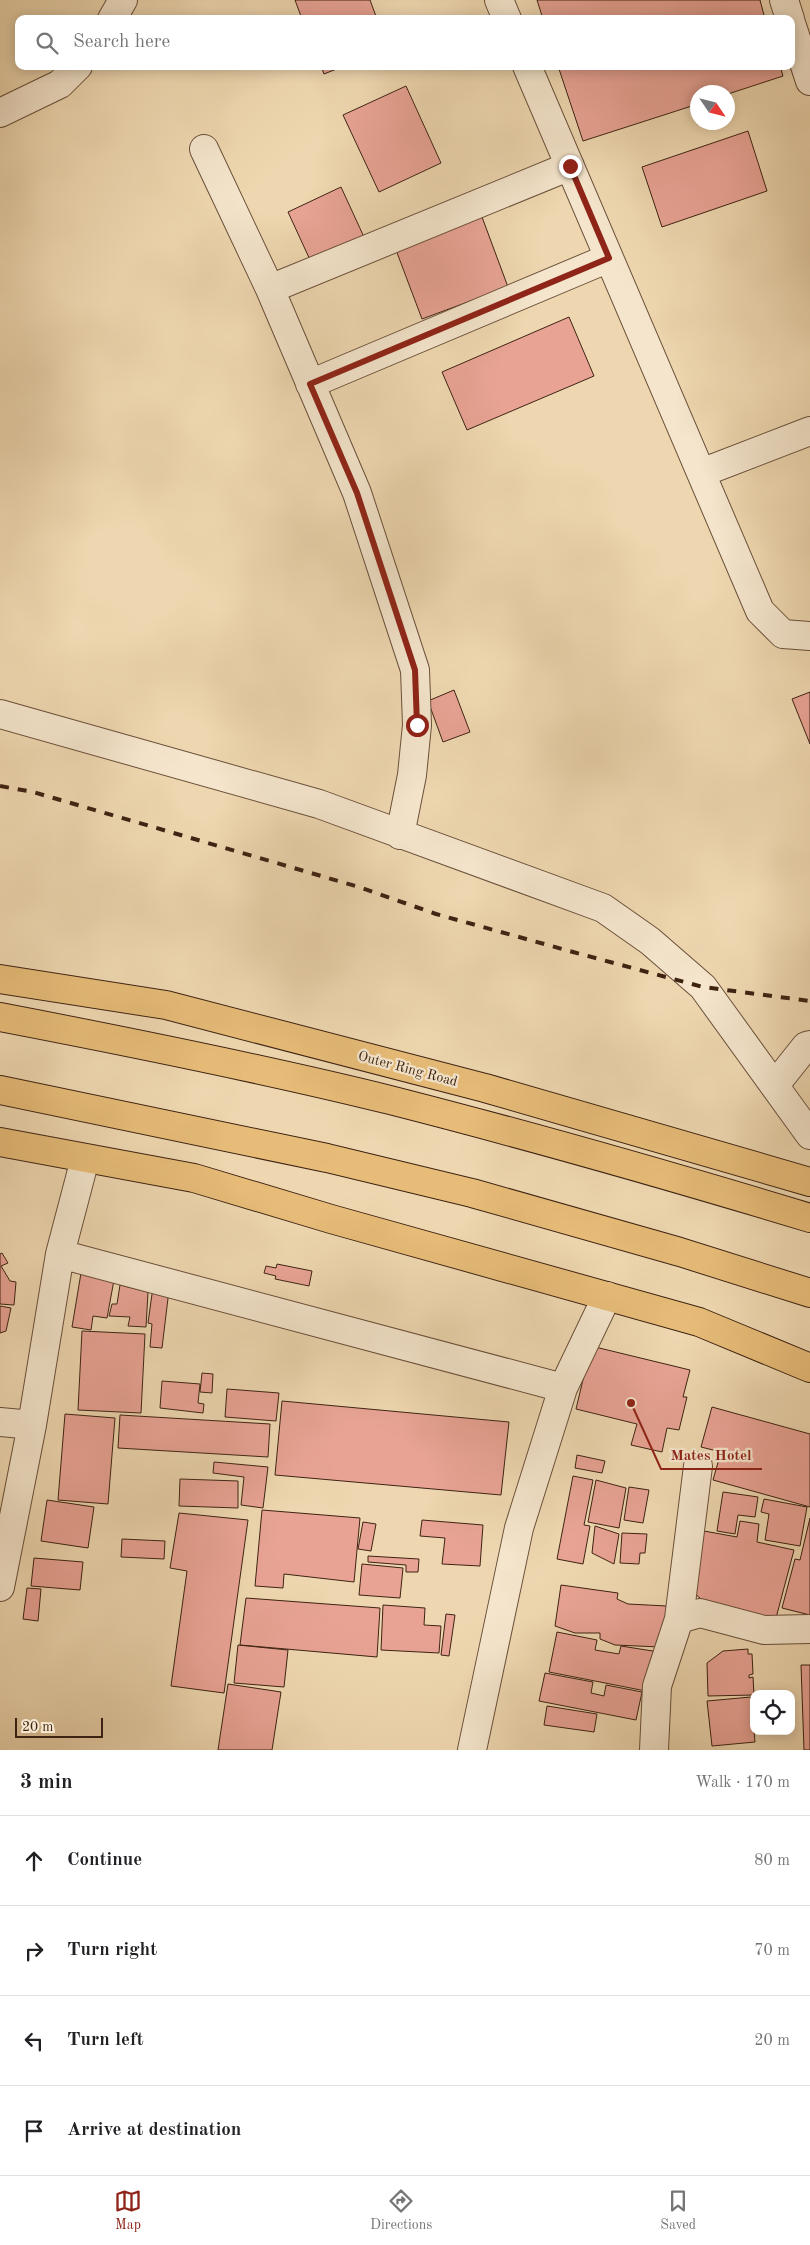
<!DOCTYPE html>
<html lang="en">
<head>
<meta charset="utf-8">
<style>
  :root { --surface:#fff; --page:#f6f6f6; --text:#202124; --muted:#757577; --line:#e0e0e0; --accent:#8f2418 }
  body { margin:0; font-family:"Old Standard TT",serif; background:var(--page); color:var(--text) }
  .controls { position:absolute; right:15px; bottom:15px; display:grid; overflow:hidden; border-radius:10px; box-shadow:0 2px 12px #0003 }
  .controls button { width:45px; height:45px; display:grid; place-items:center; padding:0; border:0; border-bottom:1px solid var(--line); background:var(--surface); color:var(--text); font:25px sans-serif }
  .compass { position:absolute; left:690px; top:85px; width:45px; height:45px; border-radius:50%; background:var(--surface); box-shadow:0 2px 12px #0003; rotate:125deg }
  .scale { position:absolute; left:15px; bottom:12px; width:88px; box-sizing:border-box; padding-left:5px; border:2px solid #3e2313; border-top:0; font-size:14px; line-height:18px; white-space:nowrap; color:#3e2313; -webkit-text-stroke:4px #f4e5cc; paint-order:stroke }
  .stop { position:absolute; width:15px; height:15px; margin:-11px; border:4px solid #8f2418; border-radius:50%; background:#fff }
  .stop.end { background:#8f2418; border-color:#fff; box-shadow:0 1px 5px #0008 }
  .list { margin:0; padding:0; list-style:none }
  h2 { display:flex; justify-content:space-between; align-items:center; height:65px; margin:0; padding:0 20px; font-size:21px }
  h2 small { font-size:16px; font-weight:400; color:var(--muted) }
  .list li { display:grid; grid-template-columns:32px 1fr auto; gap:15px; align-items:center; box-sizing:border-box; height:90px; padding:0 20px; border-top:1px solid var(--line) }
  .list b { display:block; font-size:19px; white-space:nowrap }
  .list em { font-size:16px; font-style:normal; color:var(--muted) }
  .icon { flex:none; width:28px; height:28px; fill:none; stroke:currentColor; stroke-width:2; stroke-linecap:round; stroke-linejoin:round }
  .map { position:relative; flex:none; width:810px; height:1750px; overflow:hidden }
  .search { position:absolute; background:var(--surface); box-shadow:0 2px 12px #0003; left:15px; right:15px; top:15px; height:55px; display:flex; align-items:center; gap:12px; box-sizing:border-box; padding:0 18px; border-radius:10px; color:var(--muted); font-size:19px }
  .sheet { height:425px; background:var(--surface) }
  nav { display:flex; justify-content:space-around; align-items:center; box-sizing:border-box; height:70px; border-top:1px solid var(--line); background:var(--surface); font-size:14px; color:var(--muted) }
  nav a { display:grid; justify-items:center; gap:2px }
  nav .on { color:var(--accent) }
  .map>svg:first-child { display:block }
  .building { fill:#e8a394; stroke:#3e2313 }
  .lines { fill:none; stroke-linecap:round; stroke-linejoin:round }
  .minor-casing { stroke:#6a503a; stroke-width:30 }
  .major-casing { stroke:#3e2313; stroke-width:30 }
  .minor { stroke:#f4e5cc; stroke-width:28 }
  .major { stroke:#e7bc78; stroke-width:28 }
  .rail { stroke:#3e2313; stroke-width:4; stroke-dasharray:9 9; stroke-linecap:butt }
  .route { stroke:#8f2418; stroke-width:6 }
  .labels { text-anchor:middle; stroke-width:4.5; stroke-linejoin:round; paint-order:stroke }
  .street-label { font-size:14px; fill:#3e2313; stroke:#f4e5cc }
  .leader { fill:none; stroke:#8f2418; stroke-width:2 }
  .callout-dot { fill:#8f2418; stroke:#f4e5cc; stroke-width:2 }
  .callout-label { font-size:15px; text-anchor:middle; font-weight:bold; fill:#8f2418; stroke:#f4e5cc; stroke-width:4.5; stroke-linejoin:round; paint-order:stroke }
</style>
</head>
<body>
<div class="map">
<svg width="810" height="1750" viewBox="0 0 810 1750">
  <rect width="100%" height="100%" fill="#eed7b0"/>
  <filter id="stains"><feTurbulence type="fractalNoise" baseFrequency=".004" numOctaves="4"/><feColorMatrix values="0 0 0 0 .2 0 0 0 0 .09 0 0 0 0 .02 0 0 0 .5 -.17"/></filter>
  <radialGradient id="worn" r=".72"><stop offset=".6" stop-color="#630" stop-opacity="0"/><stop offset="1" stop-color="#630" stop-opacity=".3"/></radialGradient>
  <!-- building -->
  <path class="building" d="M295,0H370L377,19H302Z
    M537,0H760L765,19H543Z
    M321,66H344L324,74Z
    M558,66H780L783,76L728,94L698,92V104L583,141Z
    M406,86L441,163L379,192L343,115Z
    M748,131L767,191L662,227L642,167Z
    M341,187L364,237L311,262L288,212Z
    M482,217L508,287L422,319L396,250Z
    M569,317L594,376L467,430L442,372Z
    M454,690L470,732L443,742L428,701Z
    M810,692V744L792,699Z
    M2,1253L8,1263L1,1266L10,1281L16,1282L14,1305L0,1304V1254Z
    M277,1264L312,1271L309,1286L275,1279L276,1276L264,1273L266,1266L276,1268Z
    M81,1273L114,1280L107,1318L93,1316L91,1330L72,1327Z
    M120,1285L148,1292L146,1327L128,1326L130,1317L109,1316L112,1304H117Z
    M153,1287L169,1290L162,1348L150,1347L152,1324L148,1323Z
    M0,1306L11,1308L6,1331L0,1333Z
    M82,1331L145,1334L141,1413L78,1410Z
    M591,1346L690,1370L683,1397H687L679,1430L667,1428L662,1452L631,1445L637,1424L576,1409Z
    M202,1373L213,1374L212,1393L200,1392Z
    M162,1381L200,1384L198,1403L204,1404L203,1413L160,1408Z
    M227,1389L279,1393L276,1421L225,1417Z
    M282,1401L509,1422L501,1495L275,1475Z
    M712,1407L810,1434V1507L713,1480L721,1452L701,1447Z
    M65,1414L115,1418L108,1504L58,1500Z
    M120,1415L270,1424L268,1457L118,1448Z
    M577,1455L605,1461L602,1473L575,1468Z
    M214,1462L268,1467L263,1508L241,1505L244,1477L213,1473Z
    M573,1476L593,1480L584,1525L590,1526L583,1564L557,1559Z
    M180,1479L238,1481V1508L179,1506Z
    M596,1480L626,1488L619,1528L588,1522Z
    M629,1487L649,1490L643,1523L624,1520Z
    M723,1492L758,1497L755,1517L738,1515L735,1534L717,1531Z
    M764,1499L807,1507L800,1546L765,1540L769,1514L761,1512Z
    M47,1500L94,1507L88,1548L41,1541Z
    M262,1510L360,1518L354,1582L284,1574L283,1588L255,1586Z
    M179,1513L248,1520L224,1693L171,1686L187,1571L170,1568Z
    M810,1518V1615L782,1608L795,1559L800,1560Z
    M422,1520L483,1525L480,1566L442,1564L445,1538L420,1536Z
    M740,1521L759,1524L757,1542L794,1550L776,1618L716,1612L693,1592L704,1531L737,1537Z
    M363,1522L376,1524L371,1551L358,1549Z
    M595,1526L619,1534L614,1564L592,1553Z
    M622,1533L647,1534L645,1553H640L639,1564L620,1563Z
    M122,1539L165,1541L164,1559L121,1557Z
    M368,1556L419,1559L418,1572H406V1565L368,1562Z
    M34,1558L83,1562L80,1590L31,1586Z
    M362,1564L403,1568L400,1598L359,1595Z
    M561,1585L618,1593L617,1599L628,1604L667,1606L665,1640L660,1647L615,1645L600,1639V1633H575L555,1626Z
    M27,1588L41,1589L38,1621L23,1619Z
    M246,1598L380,1608L377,1657L240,1645Z
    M383,1605L425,1608L424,1625L441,1626L439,1653L381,1650Z
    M446,1614L455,1615L449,1656L441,1655Z
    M557,1632L597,1640L595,1650L619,1654L621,1646L659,1652L651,1692L549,1672Z
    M238,1645L288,1650L284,1687L234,1683Z
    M748,1649V1654H752L753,1674L749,1675V1678L753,1677L754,1695L708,1696L707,1663L723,1651Z
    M801,1665H810V1750H804Z
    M545,1673L593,1682L591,1693L604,1696L606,1685L642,1692L636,1720L539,1701Z
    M228,1684L281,1692L272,1750H218Z
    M751,1697L755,1742L712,1746L707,1701Z
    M547,1706L597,1714L594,1732L544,1725Z"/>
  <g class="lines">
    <defs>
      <path id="minor" d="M499,0L507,19
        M784,0L790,19
        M112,19L123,0
        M791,23L810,81
        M527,66L760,611L783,634L810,636
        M0,113L60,84L78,66
        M204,149L270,289L357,493L415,670L417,725L412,775L400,835
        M270,289L570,166
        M310,384L609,258
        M701,473L810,431
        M0,714L319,804L603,908L650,941L703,987L810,1135
        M775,1085L806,1046L810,1045
        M60,1254L563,1388
        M0,1422L32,1425
        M0,1587L32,1425L60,1254L85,1159
        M679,1619L698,1466
        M472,1750L519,1528L563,1388L607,1296
        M654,1750L657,1686L679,1619L700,1613L764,1630L810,1629"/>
      <path id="major" d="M0,979L166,1005L485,1088L810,1182
        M0,1017C130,1042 261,1068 390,1100C531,1136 671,1176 810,1218
        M0,1090L327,1158L472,1193L680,1252L810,1293
        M0,1142L194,1178L331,1219L699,1322L810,1368"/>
    </defs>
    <!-- minor casing -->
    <use href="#minor" class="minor-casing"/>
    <!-- major casing -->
    <use href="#major" class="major-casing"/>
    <!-- minor -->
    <use href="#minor" class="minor"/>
    <!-- major -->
    <use href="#major" class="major"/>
    <!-- rail -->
    <path class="rail" d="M0,786L33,792L359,887L436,914L573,952L703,987L810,1001"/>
  </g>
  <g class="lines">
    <!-- route -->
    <path class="route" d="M417,725L415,670L357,493L310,384L609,258L570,166"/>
  </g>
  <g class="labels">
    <!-- street labels -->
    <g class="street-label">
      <text transform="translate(408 1068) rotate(15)" y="5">Outer Ring Road</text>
    </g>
  </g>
  <!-- callouts -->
  <path class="leader" d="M631 1403L661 1469H762"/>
  <circle class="callout-dot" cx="631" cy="1403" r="5"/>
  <g class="callout-label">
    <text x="711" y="1460">Mates Hotel</text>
  </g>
  <rect width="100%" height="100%" filter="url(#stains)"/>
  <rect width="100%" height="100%" fill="url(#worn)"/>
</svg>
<div class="controls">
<button><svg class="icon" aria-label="locate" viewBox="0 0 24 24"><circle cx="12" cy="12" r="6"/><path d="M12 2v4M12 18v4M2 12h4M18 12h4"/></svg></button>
</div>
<svg class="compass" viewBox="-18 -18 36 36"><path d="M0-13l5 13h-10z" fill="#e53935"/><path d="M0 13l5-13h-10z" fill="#757577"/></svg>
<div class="scale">20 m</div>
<div class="stop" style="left:417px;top:725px"></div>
<div class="stop end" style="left:570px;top:166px"></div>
<div class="search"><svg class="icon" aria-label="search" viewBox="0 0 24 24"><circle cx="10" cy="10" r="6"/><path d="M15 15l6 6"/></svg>Search here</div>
</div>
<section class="sheet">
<h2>3 min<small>Walk · 170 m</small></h2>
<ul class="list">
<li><svg class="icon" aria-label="ahead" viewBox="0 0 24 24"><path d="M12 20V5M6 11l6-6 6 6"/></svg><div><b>Continue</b></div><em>80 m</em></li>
<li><svg class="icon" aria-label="right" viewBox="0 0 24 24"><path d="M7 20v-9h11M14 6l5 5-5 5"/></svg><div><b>Turn right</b></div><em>70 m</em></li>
<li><svg class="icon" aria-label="left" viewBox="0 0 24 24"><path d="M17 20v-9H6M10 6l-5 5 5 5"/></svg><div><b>Turn left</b></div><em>20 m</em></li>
<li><svg class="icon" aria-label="arrive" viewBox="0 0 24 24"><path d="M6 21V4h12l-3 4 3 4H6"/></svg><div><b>Arrive at destination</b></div></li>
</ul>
</section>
<nav>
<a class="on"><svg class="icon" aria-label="map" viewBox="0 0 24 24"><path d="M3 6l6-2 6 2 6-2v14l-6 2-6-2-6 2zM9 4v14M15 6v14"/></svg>Map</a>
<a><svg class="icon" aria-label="directions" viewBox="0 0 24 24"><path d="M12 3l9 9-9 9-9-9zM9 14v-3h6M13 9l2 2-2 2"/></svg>Directions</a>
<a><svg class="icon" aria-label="saved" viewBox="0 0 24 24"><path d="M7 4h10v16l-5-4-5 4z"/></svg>Saved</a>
</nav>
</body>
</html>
